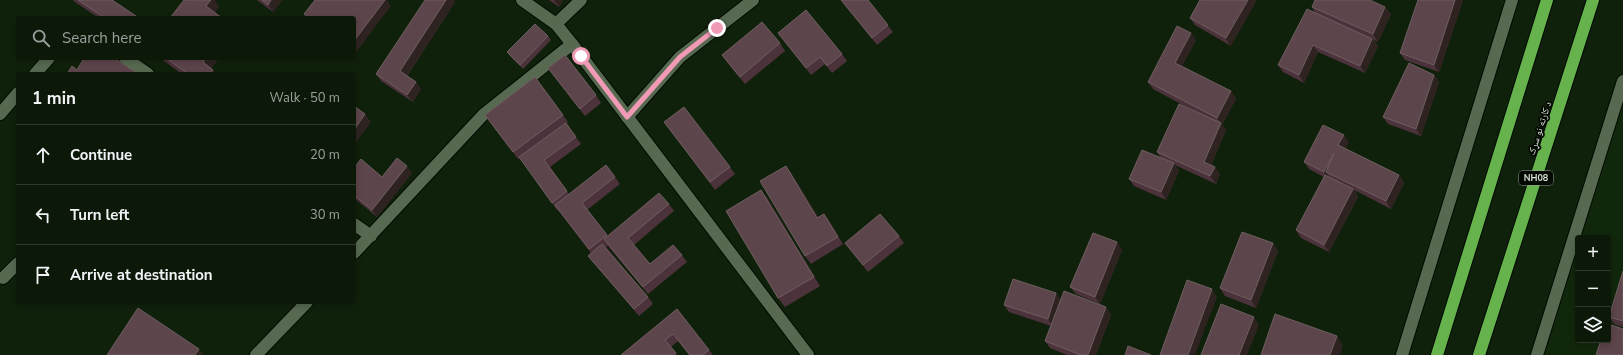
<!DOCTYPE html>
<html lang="en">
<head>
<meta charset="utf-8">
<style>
  :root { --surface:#0c1908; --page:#152212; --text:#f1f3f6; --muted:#9aa09c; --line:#2c3829 }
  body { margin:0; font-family:"Nunito Sans","Noto Naskh Arabic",sans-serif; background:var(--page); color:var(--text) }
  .controls { position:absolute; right:12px; bottom:12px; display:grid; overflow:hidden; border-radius:4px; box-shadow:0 2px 6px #0003 }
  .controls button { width:36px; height:36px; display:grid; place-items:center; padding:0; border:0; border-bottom:1px solid var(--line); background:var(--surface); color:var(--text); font:20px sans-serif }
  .stop { position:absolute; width:12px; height:12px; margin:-9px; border:3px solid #f09ab6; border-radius:50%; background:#fff }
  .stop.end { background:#f09ab6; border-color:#fff; box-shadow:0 1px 4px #0008 }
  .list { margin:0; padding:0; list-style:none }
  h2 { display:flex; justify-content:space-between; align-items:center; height:52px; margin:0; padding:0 16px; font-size:17px }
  h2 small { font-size:13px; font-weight:400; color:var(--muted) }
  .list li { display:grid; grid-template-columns:26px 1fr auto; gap:12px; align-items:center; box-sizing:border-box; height:60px; padding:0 16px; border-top:1px solid var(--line) }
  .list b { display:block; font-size:15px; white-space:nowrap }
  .list em { font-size:13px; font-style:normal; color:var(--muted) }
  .icon { flex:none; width:22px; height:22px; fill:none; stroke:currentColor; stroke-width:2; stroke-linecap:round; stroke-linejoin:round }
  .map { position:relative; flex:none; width:1623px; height:355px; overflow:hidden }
  .search { position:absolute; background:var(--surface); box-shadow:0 2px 6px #0003; left:16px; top:16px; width:340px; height:44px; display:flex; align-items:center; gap:10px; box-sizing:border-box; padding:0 14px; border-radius:4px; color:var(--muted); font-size:15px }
  .panel { position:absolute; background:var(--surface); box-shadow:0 2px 6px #0003; left:16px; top:72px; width:340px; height:232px; border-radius:4px }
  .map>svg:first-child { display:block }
  .built { fill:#11270b; fill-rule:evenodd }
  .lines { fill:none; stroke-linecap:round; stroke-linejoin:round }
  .street-casing { stroke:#000a00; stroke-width:14 }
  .secondary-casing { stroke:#000a00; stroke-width:14 }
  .highway-casing { stroke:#000a00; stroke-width:14 }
  .street { stroke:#576a51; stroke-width:12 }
  .secondary { stroke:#576a51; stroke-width:12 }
  .highway { stroke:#66b34e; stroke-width:12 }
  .wall { fill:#4c323b }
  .shaded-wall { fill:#2e2321 }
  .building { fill:#5c454b; stroke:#6f5e61 }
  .route { stroke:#f09ab6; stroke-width:5 }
  .labels { text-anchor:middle; stroke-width:3.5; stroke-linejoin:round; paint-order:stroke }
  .shield { fill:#030802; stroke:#98a196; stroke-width:1 }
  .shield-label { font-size:9px; font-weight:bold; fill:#d8e3d5 }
  .street-label { font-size:10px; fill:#d8e3d5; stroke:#030802 }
</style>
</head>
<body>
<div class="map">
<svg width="1623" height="355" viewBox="0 0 1623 355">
  <rect width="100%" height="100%" fill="#10210b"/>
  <!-- built -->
  <path class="built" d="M1623,81V355H1537ZM1578,238H1608V340H1578Z"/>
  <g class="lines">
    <defs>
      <path id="street" d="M556,24L581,0
        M125,58L148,74
        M35,74L49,58
        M0,114L18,93
        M627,117L680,57L753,0
        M354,224L371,236
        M354,253L483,115L572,44
        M3,278L18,263
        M256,355L307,302
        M1402,355L1512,0
        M1537,355L1623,81"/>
      <path id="secondary" d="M522,0L556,24L572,44L808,355"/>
      <path id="highway" d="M1437,355L1547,0
        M1479,355L1593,0"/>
    </defs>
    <!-- street casing -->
    <use href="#street" class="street-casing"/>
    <!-- secondary casing -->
    <use href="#secondary" class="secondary-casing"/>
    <!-- highway casing -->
    <use href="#highway" class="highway-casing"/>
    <!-- street -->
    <use href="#street" class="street"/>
    <!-- secondary -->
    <use href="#secondary" class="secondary"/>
    <!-- highway -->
    <use href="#highway" class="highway"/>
  </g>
  <!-- wall -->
  <path class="wall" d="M73,0H114L113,1L137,18H99L75,2Z
    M257,0H282L273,12Z
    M425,0H453L455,2L407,76L416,82L421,89L413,102L381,81L376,74Z
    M549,0H563L559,7Z
    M841,0H868L893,32L877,45Z
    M1200,0L1231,46L1195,25L1190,18Z
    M1418,0H1463L1439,72L1405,60L1400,53Z
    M1312,7H1385L1391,14L1378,42L1373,39L1378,46L1365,73L1318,52L1304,83L1283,72L1278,65L1315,13Z
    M778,33L842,54L847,61L832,73L825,64L811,75Z
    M548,36L551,40L523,69L510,56L507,52Z
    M1196,40L1182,66L1231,91L1236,99L1222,125L1226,130L1211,165L1220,174L1216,184L1175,165L1179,171L1166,200L1134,186L1129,179L1161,158L1157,152L1196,112L1153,89L1148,82Z
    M780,43L785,51L745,84L727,62L722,55Z
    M160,58H219L211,68L216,74H182Z
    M548,68L596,95L601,103L585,116Z
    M1434,75L1439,82L1421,136L1388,124L1383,117Z
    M563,115L568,122L566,124L581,144L550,167L569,194L615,177L620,184L587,210L608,236L669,204L674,211L634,245L650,264L682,255L687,262L648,294L608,246L606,247L648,297L653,304L639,316L594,263L588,256L591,253L558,210H557L520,158L518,159L490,122Z
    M664,122L730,167L735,174L715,190Z
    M1349,142L1345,149L1399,175L1404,183L1391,209L1354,190L1358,197L1329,252L1301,238L1296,230L1324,177L1309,169L1304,162Z
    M786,166L791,173L818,217L824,214L829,221L843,244L811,264L805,256Z
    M354,168L382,177L412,173L377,217L354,198Z
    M761,190L768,199L820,286L785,307L778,298Z
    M899,236L904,243L868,272L845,243Z
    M1273,243L1278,251L1256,308L1225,296L1220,288Z
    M1122,250L1100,304L1076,294L1070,287Z
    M1623,271V327L1614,324L1609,317Z
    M1061,300L1106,307L1111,315L1096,355H1067L1050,348L1045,341L1051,326L1009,312L1004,305Z
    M677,309L713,355H689L678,341L671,347L677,355H621Z"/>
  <!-- shaded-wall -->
  <path class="shaded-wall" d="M211,0H215L219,7L213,15L206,6Z
    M271,0H282L273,12L268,5Z
    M385,0H387L391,6L354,55V41Z
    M446,0H453L455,2L405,78L400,71Z
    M554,0H563L559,7Z
    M1248,0H1257L1231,46L1226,38Z
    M1455,0H1463L1439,72L1434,65Z
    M1385,7L1391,14L1378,42L1373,34Z
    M1191,33L1196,40L1180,70L1175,63Z
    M1372,39L1378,46L1365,73L1360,66Z
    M1313,45L1318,52L1304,83L1299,75Z
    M206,58H219L209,71L203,62Z
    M213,70L216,74H210Z
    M1434,75L1439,82L1421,136L1416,129Z
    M416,82L421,89L413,102L407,95Z
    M1231,91L1236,99L1222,125L1226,130L1209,169L1204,162L1221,123L1217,118Z
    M365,114L371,122L354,145V130Z
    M1344,135L1349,142L1343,153L1338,145Z
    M1334,153L1326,172L1330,178L1329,180L1324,172Z
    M1174,163L1179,171L1166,200L1161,192Z
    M407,166L412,173L377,217L372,210Z
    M786,166L791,173L822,225L817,218Z
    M1215,167L1220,174L1216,184L1210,176Z
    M1399,175L1404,183L1391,209L1386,201Z
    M1353,189L1358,197L1329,252L1324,245Z
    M761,190L768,199L820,286L814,277Z
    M824,214L829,221L843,244L838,237Z
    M1117,242L1122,250L1100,304L1095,297Z
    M1273,243L1278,251L1256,308L1251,300Z
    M1212,289L1217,297L1195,355H1188Z
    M1056,293L1061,300L1053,326L1048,319Z
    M1106,307L1111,315L1096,355H1088Z
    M1254,317L1259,325L1247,355H1239Z
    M1337,336L1343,346L1340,355H1330Z
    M199,349L204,355H195Z"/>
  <!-- building -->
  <path class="building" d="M78,0H112L136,16L135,18H105Z
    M184,0H211L206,6L222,18H170Z
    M262,0H271L268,5Z
    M315,0H385L354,41V18H309L304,14Z
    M425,0H446L400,71L416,82L407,95L376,74Z
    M841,0H868L888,25L872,38Z
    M1200,0H1248L1226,38L1190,18Z
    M1315,0H1370L1385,7L1373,34L1312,7Z
    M1418,0H1455L1434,65L1400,53Z
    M1307,9L1372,39L1360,66L1313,45L1299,75L1278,65Z
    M806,10L842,54L827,66L820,57L806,68L778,33Z
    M762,22L780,43L740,77L722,55Z
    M535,24L548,36L520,65L507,52Z
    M1177,26L1191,33L1175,63L1231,91L1217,118L1148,82Z
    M565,55L596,95L580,109L548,68Z
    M84,58H114L138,74H67L72,66L77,70Z
    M166,58H206L203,62L213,70L210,74H188Z
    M1409,63L1434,75L1416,129L1383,117Z
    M535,77L563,115L513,152L485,115Z
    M1179,104L1221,123L1204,162L1215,167L1210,176L1157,152Z
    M354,106L365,114L354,130Z
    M684,107L730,167L710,182L664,122Z
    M566,123L576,137L544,160L567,191L552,203L519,157Z
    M1323,125L1344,135L1338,145L1399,175L1386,201L1326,172L1334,153L1324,172L1304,162Z
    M1142,150L1174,163L1161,192L1129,179Z
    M397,158L407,166L372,210L354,195V168L361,159L382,177Z
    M606,165L615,177L582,203L607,235L589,249L555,205Z
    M786,166L817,218L824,214L838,237L805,256L760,181Z
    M1325,175L1353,189L1324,245L1296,230Z
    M761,190L814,277L778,298L726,211Z
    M659,193L669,204L628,238L650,264L673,245L682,255L643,287L604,239Z
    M880,214L899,236L863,265L845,243Z
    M1242,232L1273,243L1251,300L1220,288Z
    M1093,233L1117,242L1095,297L1070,287Z
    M602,244L648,297L634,309L588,256Z
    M1623,271V321L1609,317Z
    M1013,279L1056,293L1048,319L1004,305Z
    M1187,280L1212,289L1188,355H1160Z
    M1064,291L1106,307L1088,355H1081L1045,341Z
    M1221,304L1254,317L1239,355H1201Z
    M138,308L199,349L195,355H107Z
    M677,309L709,350L703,355H690L673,334L665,340L676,353L673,355H621Z
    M1275,314L1337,336L1330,355H1261Z
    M1608,324L1623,329V355H1596L1601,340H1608Z
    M1128,346L1151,355H1125Z"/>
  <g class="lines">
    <!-- route -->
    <path class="route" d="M581,56L627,117L680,57L717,28"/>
  </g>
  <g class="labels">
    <!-- shield labels -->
    <rect class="shield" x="1519" y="171" width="34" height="14" rx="3"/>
    <g class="shield-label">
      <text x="1536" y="181">NH08</text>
    </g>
    <!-- street labels -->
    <g class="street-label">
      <text transform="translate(1539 128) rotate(-72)" y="4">د کارته نو سړک</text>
    </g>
  </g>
</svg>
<div class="controls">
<button>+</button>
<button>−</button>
<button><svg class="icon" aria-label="layers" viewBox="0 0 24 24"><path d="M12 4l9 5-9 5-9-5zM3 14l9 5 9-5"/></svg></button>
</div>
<div class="stop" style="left:581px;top:56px"></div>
<div class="stop end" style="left:717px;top:28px"></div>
<div class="search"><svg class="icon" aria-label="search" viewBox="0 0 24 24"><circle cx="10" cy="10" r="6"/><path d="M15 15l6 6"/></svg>Search here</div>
<section class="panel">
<h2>1 min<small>Walk · 50 m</small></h2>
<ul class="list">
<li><svg class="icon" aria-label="ahead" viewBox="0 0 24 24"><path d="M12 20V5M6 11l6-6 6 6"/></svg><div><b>Continue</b></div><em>20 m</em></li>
<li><svg class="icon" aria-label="left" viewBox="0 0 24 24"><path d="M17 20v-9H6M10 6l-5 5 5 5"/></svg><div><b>Turn left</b></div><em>30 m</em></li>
<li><svg class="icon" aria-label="arrive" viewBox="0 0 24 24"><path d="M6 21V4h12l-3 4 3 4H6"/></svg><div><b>Arrive at destination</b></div></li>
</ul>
</section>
</div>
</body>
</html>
